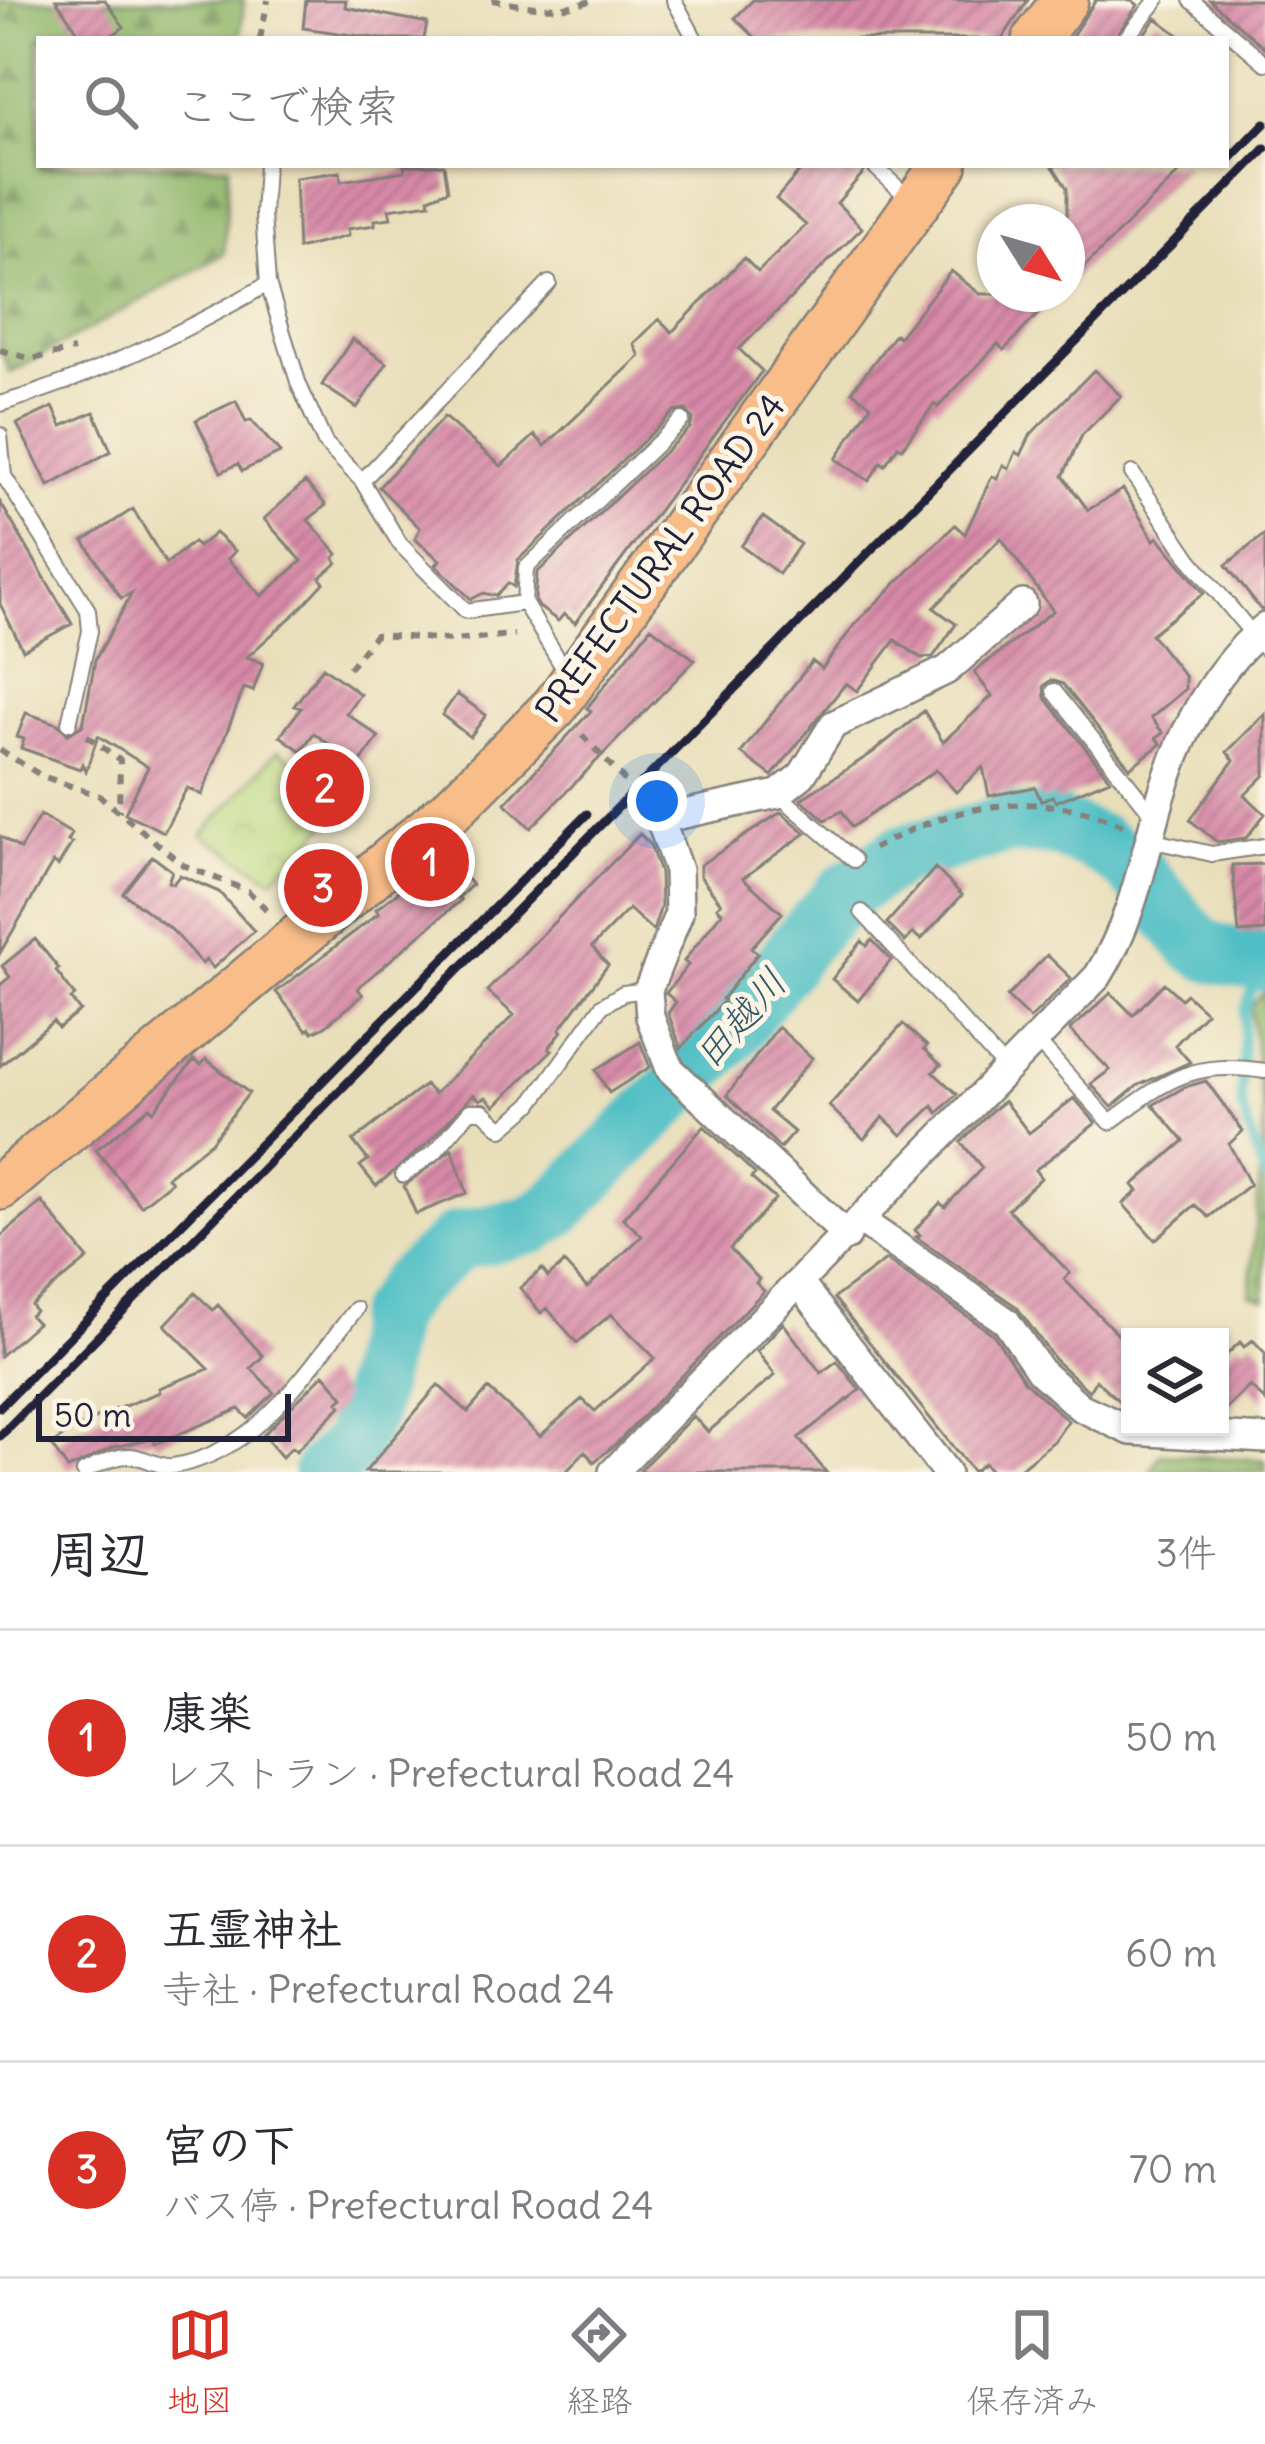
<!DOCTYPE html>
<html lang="ja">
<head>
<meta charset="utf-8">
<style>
  :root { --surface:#fff; --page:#f7f7f7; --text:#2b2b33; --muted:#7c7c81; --line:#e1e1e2; --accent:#d93025 }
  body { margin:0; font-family:Delius,"Klee One",sans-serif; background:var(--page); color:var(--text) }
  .controls { position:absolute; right:36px; bottom:36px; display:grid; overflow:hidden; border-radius:0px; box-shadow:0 3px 9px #0004 }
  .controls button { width:108px; height:108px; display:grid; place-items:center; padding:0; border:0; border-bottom:3px solid var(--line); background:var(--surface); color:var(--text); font:60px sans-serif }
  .compass { position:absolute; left:977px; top:204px; width:108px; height:108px; border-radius:50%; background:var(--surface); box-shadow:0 3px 9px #0004; rotate:127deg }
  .scale { position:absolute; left:36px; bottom:30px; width:255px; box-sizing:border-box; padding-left:12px; border:6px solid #22223b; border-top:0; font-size:33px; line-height:42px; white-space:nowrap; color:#22223b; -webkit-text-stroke:9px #fcf5e5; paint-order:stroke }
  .you { position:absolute; left:657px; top:801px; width:42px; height:42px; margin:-30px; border:9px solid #fff; border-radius:50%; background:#1a73e8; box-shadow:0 0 0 18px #1a73e833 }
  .badge { display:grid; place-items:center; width:78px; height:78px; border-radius:50%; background:var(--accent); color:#fff; font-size:39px; font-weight:700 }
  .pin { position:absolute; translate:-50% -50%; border:6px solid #fff; box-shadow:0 3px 12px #0006 }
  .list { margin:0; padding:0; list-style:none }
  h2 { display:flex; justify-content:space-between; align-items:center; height:156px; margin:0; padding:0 48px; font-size:51px }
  h2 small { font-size:39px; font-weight:400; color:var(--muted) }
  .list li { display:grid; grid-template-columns:78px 1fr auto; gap:36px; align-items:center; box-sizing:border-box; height:216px; padding:0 48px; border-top:3px solid var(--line) }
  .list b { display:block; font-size:45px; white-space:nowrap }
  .list p { margin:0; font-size:39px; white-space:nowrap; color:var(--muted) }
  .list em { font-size:39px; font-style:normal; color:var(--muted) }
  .icon { flex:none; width:66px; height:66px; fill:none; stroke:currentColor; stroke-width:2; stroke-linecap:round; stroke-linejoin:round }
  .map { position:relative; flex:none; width:1265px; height:1472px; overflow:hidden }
  .search { position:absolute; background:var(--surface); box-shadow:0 3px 9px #0004; left:36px; right:36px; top:36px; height:132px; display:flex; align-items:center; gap:30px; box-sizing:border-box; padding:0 42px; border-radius:0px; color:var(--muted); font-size:45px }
  .sheet { height:804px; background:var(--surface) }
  nav { display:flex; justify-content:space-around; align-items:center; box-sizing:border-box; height:168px; border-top:3px solid var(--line); background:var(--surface); font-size:33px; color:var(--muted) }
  nav a { display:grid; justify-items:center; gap:6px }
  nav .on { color:var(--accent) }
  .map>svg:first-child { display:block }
  .forest { fill:url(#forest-firs); stroke:#5a6d54; stroke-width:3 }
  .park { fill:url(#park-crowns); stroke:#6e7c5c; stroke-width:3 }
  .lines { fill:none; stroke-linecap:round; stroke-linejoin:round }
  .stream { stroke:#50bfc5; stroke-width:10 }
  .river { stroke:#50bfc5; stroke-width:60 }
  .building { fill:url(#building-hatch) }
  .service-casing { stroke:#85807a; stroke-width:18 }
  .minor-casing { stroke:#85807a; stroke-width:32 }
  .primary-casing { stroke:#85807a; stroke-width:50 }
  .path { stroke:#85807a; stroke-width:6; stroke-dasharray:9 9; stroke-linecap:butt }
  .service { stroke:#fff; stroke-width:14 }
  .minor { stroke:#fff; stroke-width:27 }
  .primary { stroke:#f8bd89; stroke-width:45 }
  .rail { stroke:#22223b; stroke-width:9 }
  .labels { text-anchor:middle; stroke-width:10; stroke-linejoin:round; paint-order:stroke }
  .street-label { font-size:36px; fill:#22223b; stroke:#fcf5e5 }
  .water-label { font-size:39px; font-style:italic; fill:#32596b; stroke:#fcf5e5 }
</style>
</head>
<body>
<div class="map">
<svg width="1265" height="1472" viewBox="0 0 1265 1472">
  <defs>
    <pattern id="forest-firs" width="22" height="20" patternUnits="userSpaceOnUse" patternTransform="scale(3)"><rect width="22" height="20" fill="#92b86d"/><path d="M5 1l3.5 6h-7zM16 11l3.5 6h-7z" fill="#77955b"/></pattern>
    <pattern id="park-crowns" width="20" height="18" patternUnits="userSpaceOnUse" patternTransform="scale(3)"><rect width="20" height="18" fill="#b9d77e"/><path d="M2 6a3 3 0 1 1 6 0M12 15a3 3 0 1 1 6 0" fill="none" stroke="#9fb86e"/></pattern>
    <pattern id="building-hatch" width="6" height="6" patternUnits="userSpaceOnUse" patternTransform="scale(3)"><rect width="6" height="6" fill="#d88aa8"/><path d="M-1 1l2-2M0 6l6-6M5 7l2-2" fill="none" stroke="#af708a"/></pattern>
  </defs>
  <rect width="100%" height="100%" fill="#fcf5e5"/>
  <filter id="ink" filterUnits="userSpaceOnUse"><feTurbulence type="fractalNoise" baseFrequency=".00833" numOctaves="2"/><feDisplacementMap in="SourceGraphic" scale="24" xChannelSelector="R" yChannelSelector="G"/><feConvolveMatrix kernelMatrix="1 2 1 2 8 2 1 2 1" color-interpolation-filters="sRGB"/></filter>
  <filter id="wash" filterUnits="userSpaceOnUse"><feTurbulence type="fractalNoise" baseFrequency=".004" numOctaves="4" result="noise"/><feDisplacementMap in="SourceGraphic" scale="48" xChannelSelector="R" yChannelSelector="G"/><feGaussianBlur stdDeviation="2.7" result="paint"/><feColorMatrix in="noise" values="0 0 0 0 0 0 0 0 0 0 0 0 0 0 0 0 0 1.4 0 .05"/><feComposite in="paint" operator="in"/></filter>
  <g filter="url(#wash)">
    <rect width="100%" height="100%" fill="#e8deb9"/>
    <!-- forest -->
    <path class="forest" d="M0,0H244L240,39H39V165H229L224,254L10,373L0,349Z
      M1265,991V1299L1250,1294L1264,1119L1250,1006Z
      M1160,1454L1265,1460V1472H1150Z"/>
    <!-- park -->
    <path class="park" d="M278,750L349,803L273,879L202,835Z"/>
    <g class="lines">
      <!-- stream -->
      <path class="stream" d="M1261,963L1244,1011L1241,1105L1265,1178"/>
      <!-- river -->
      <path class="river" d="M323,1472L348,1448L366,1415L385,1317L407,1286L458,1241L531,1225L555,1210L730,1035L801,942L846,892L899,856L1008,824L1054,826L1099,844L1130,865L1196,944L1212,953L1265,962"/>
    </g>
    <g id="blocks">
      <!-- building -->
      <path class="building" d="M56,0H105L124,27L107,39H83Z
        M306,0H346L345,7L427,23L424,39H381L303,28Z
        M753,0H1028L1002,39H757L735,18Z
        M1096,0H1132L1138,5L1114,39H1070Z
        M1210,0H1265V48L1222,11Z
        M1156,18L1184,39H1140Z
        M404,165H444L448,190L429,198L430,203L389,209L391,218L375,220V225L347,229L348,236L298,249L295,178L340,172L341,181L405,171Z
        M805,165H862L864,172L837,203L862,228L739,349L762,371L575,623L564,614L558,621L539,607L535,600L537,573L690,428L693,419L686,410L674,412L518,560L514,587L508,583L496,596L484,593L471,599L436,565L440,560L415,539L420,528L379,487L444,417L501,466L535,435L545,446L640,356L634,344L659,319L672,332L744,258L758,272L806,225L776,199Z
        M1052,165H1187L1067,284V188Z
        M951,271L980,294H1057L1004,350L998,344L938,407L934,404L902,448L898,446L885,465L881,462L869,481L836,459L871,405L852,391L895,334L899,337Z
        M352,339L387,363L357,408L322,385Z
        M1094,370L1121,396L1082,435L1063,476L1088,510L1123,489L1154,540L1158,537L1204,593L1151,634L1185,677V689L1151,718L1163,733L1156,738L1161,744L1130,768L1063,684L1051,680L1044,686L1045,697L1110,779L1056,802L1052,796L1041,801L1035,787L989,796L983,767L956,792L936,770L852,827L842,811L825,820L801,799L872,753L924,711L943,742L992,696L974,672L1053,611L1001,538L934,608L956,624L933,657L921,658L895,640L857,691L846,683L772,776L741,753L812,661L822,669L855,624L955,525L965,534L992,476L997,479L1003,465L1009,468L1016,452L1021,455L1031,434Z
        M236,401L246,422L251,420L280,453L242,471L238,464L221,472L196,420Z
        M53,407L62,426L94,412L111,451L49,486L17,424Z
        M305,482L326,505L308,520L338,554L334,558L337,563L320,578L324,583L298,611L247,657L263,663L253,691L244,688L202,795L187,788L164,832L125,813L148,767L98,736L86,771L82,764L80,769L21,748L24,739L17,737L26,713L58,724L68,734L83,725L95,660L132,593L121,598L84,541L133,509L166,564L193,542L198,547L215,533L235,551L228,559L262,596L302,561L264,519Z
        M0,502L72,624L23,650L0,604Z
        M763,517L800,544L779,574L741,546Z
        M1265,534V609L1261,610L1226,565Z
        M651,627L695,660L531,828L505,803L591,711L587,708L590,704Z
        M323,667L360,694L346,713L379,737L358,766L314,733L301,751L280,736L301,708L294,706Z
        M457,694L486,715L470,737L442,715Z
        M1265,714V775L1245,795L1265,814L1246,838L1217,842L1190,820L1234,760L1227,752Z
        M781,812L806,833L743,878L782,913L751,948L758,953L722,999L724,1001L681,1048L668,1013L676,1002L666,993L688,965L684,961L722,912L717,907L721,903L700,876V865Z
        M40,815L72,834L68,841L72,843L58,866L53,862L0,953V836L20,849Z
        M640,834L650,844L660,873L661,906L653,931L629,909L592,947L608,965L560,1029L562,1031L549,1048L552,1050L495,1106L486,1097L480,1100L473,1094L427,1144L376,1186L360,1166L368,1160L353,1141L425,1085L434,1094L514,1015L487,991Z
        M445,855L472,885L458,898L461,900L361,985L358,989L363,995L325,1026L313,1032L310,1028L307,1030L276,992L379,913L376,909Z
        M152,856L172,871L168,882L173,884L180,875L219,892L254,931L213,968L206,960L202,964L173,931L123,893Z
        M1264,864L1265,931L1239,933L1232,865Z
        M935,868L962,895L921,940L913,933L905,942L887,923Z
        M35,939L59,969L56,971L75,996L71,999L80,1011L58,1028L53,1021L0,1066V985L10,977L2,966Z
        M872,940L891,960L858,1001L832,979L862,941L867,946Z
        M1047,955L1071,978L1030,1019L1007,997Z
        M1164,983L1181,999L1186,994L1206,1012L1175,1045L1190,1062L1137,1086L1112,1107L1091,1084L1110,1070L1070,1030L1111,993L1133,1015Z
        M903,1024L927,1046L924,1049L941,1065L933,1072L957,1094L938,1113L933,1106L902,1135L883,1117L864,1139L829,1106Z
        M778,1027L812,1058L769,1111L794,1132L780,1148L727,1095Z
        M640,1042L650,1067L609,1093L596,1070Z
        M206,1059L249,1093L211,1142L167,1177L171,1182L141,1206L96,1150L150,1107L153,1111L194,1060L201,1065Z
        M1206,1081L1243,1131L1229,1144L1250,1184L1209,1217L1195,1205L1155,1240L1123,1204L1138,1191L1133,1185L1184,1141L1153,1105L1185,1087Z
        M1074,1098L1096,1123L1035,1170L1041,1178L1008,1209L1070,1273L1064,1279L1130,1347V1411L1096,1380L1089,1391L1054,1359L1017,1307L916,1237L920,1235L915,1230L940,1203L945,1207L982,1168L961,1142L991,1111L1004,1101L1029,1133Z
        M704,1126L755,1174L751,1178L775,1199L730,1249L759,1279L756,1283L764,1291L617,1443L594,1462L585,1451L566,1472H365L438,1385L468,1412L488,1389L540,1436L582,1399L595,1411L655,1358L611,1314L577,1343L547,1308L541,1313L520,1288L542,1269L548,1277L564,1263L587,1288L642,1236L623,1218Z
        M452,1149L467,1193L416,1214L404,1186Z
        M42,1202L88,1259L31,1305L35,1311L30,1316L37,1323L0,1356V1237Z
        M886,1260L993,1334L1025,1382L1068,1421L1054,1441L1016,1472H992L984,1463L973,1472L834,1298Z
        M195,1293L213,1310L218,1305L263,1356L251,1368L274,1393L248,1418L239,1409L155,1444L153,1438L114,1447L68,1469L51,1445L80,1425L82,1428L99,1416L160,1392L159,1388L209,1369L165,1325Z
        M783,1323L821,1373L837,1361L860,1390L798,1438L826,1472H643L640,1470L693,1416L708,1432L775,1375L757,1351Z
        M1253,1340L1265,1353V1401L1250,1386L1220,1415V1361L1240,1342L1244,1347Z
        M324,1374L344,1397L338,1402L341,1406L296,1451L292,1447L282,1457L263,1435Z"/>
    </g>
  </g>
  <g filter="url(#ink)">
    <use href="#blocks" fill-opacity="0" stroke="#85807a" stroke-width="3"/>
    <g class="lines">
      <defs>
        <path id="service" d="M674,0L695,39
          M1191,0L1265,63
          M1125,39L1157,0
          M266,165L263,215L268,284L299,385L325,443L362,481L400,544L466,611L524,603L569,677
          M873,165L912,201
          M0,404C96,376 181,333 268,284
          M0,435L4,476L88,610L90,631L69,723
          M1132,473L1190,559L1265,649
          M362,481L549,283
          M524,603L526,568L682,420
          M1054,691L1155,817
          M778,794L854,860
          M1150,840L1212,854L1265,846
          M862,912L1007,1070
          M1037,1041L1110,1122C1167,1080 1190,1060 1265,1071
          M403,1175L435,1152L470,1111H483L502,1129L531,1104L602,1006L623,993L648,990
          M84,1472C95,1466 115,1456 128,1456C143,1455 158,1468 173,1466C257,1453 307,1370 356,1309"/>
        <path id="minor" d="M861,1221L1006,1321L1040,1371L1080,1407L1131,1431L1265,1439
          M847,1236L670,1069L650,1017L648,990L679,913L678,870L660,819L778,794L802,775L833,725L947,670L1023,604
          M800,1284L946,1472
          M613,1472L1098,976C1129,926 1140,875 1155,819C1173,748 1208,674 1265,627"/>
        <path id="primary" d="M1036,39L1065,0
          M0,1187L454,807L555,706L944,165"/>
      </defs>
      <!-- service casing -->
      <use href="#service" class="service-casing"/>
      <!-- minor casing -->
      <use href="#minor" class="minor-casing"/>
      <!-- primary casing -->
      <use href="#primary" class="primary-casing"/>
      <!-- path -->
      <path class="path" d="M492,0C526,6 559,14 592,0
        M260,39L268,0
        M0,350L32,359L74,350
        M349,668L375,635L453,640L514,635
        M582,735L643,800
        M87,736L120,760L119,812
        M0,750L42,776L100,796L183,865L248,891L269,912
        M873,849C951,805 1038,787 1123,825"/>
      <!-- service -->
      <use href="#service" class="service"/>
      <!-- minor -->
      <use href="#minor" class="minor"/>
      <!-- primary -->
      <use href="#primary" class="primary"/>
      <!-- rail -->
      <path class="rail" d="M1230,159L1265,123
        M0,1407L587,814
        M0,1436L1265,149"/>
    </g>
  </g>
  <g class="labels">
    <!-- street labels -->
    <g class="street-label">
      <text transform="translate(660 558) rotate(-54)" y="13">PREFECTURAL ROAD 24</text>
    </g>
    <!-- water labels -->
    <g class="water-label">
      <text transform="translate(740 1018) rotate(-49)" y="14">田越川</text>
    </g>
  </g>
</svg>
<div class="controls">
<button><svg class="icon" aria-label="layers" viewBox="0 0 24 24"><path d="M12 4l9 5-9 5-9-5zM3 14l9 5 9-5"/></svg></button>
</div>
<svg class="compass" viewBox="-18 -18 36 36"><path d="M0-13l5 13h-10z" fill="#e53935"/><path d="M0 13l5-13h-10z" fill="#7c7c81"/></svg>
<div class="scale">50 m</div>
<div class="you"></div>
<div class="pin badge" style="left:430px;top:862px">1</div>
<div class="pin badge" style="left:325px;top:788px">2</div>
<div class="pin badge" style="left:323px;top:888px">3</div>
<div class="search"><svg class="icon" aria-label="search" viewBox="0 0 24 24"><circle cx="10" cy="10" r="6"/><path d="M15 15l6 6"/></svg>ここで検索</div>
</div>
<section class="sheet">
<h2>周辺<small>3件</small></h2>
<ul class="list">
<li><span class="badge">1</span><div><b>康楽</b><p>レストラン · Prefectural Road 24</p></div><em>50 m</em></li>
<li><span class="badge">2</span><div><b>五霊神社</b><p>寺社 · Prefectural Road 24</p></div><em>60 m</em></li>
<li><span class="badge">3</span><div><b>宮の下</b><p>バス停 · Prefectural Road 24</p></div><em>70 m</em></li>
</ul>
</section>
<nav>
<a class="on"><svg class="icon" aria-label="map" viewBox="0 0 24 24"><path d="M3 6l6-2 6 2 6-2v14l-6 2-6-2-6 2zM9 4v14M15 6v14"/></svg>地図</a>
<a><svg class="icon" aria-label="directions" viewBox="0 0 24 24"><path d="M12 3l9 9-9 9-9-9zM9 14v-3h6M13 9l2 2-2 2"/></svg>経路</a>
<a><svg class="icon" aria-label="saved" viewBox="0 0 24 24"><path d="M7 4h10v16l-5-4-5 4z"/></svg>保存済み</a>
</nav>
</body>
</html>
